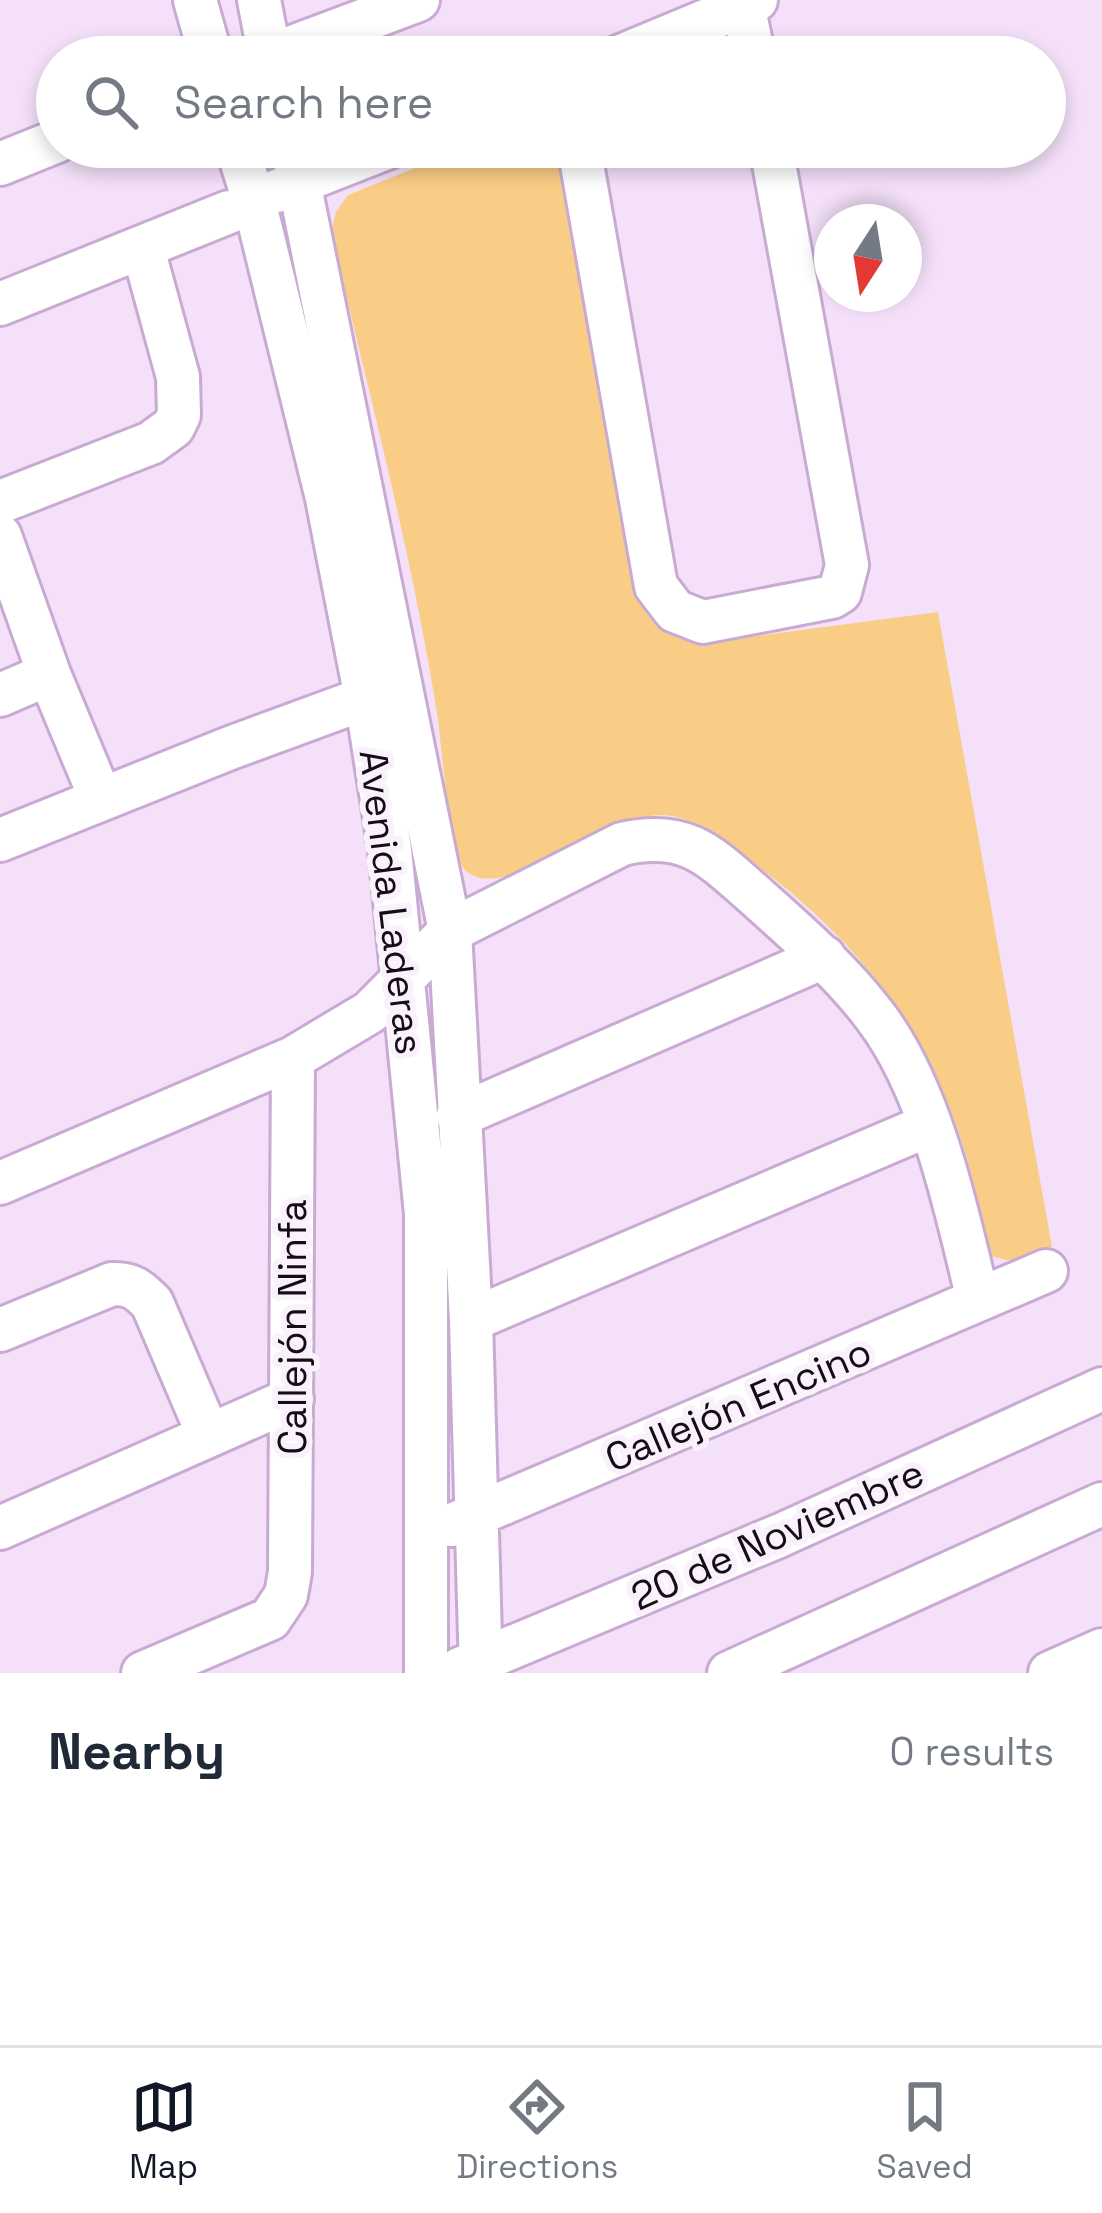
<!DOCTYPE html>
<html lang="en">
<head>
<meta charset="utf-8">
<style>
  :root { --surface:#fff; --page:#f2f2f3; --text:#1f2937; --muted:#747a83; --line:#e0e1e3; --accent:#111827 }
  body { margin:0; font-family:"Space Grotesk",sans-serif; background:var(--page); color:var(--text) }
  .compass { position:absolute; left:814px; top:204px; width:108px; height:108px; border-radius:50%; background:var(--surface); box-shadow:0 6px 18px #0003; rotate:192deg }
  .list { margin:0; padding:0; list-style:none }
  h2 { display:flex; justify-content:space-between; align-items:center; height:156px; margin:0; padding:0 48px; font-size:51px }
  h2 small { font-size:39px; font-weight:400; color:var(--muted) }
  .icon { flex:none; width:66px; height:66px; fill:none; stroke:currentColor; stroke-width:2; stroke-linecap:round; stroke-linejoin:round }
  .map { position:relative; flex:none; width:1102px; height:1673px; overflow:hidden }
  .search { position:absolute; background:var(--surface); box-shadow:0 6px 18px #0003; left:36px; right:36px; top:36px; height:132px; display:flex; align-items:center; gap:30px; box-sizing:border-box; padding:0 42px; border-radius:66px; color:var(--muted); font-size:45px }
  .sheet { height:372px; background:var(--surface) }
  nav { display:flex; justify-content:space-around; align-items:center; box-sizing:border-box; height:168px; border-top:3px solid var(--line); background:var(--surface); font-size:33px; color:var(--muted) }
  nav a { display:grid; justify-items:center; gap:6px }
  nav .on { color:var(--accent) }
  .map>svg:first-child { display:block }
  .green { fill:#f9cd86 }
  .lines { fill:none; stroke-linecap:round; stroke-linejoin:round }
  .minor-casing { stroke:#c9aad3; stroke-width:48 }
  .minor { stroke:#fff; stroke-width:42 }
  .labels { text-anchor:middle; stroke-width:12; stroke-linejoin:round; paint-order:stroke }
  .street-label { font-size:39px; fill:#160b19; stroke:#f9f2fb }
</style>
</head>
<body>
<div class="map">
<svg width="1102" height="1673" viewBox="0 0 1102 1673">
  <rect width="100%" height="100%" fill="#f4e0f9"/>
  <!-- green -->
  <path class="green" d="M467,147H566L663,625L684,638L710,642L938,612L1052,1247L1016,1262L991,1256L984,1244C978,1215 974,1184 966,1155C929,1029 854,936 749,860C723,842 695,815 661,815C611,814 507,903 467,872C448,858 442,741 437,713C411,551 369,392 331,233L336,212L348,195Z"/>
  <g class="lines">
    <defs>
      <path id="minor" d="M195,0L211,57
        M259,0L270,57
        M743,5L754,57
        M266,57L418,0
        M619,57L756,0
        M237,147L254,201L327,498L366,698L390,850L426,1214V1673
        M292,147L450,931L471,1320L481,1673
        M579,147L656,586L675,611L703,622L832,597L840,592L847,565L771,147
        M0,164L57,141
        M277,191L389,147
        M0,304L229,212
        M0,502L151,443L173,427L179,415L178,377L143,249
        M0,536L49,674L101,799
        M0,695L49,674
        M0,840L230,748L366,698
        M458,1116L824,957
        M0,1183L293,1058L370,1012L450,931L622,844C688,829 711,857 758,898C799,935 841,971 875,1016C931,1089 957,1211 978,1300
        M471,1320L929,1125
        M0,1330L112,1284C131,1283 139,1290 152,1303L208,1434
        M452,1525L1046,1271
        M0,1528L292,1399
        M460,1669L781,1535L1102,1389
        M143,1673L270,1619L286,1595L290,1572L293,1058
        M729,1673L1102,1504
        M1050,1673L1102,1650"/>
    </defs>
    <!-- minor casing -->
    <use href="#minor" class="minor-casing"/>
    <!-- minor -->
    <use href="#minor" class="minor"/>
  </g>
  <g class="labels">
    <!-- street labels -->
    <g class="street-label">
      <text transform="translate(392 902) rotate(83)" y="14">Avenida Laderas</text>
      <text transform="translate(292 1327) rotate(-90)" y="14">Callejón Ninfa</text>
      <text transform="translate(738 1404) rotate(-23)" y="14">Callejón Encino</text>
      <text transform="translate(777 1534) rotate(-24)" y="14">20 de Noviembre</text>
    </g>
  </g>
</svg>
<svg class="compass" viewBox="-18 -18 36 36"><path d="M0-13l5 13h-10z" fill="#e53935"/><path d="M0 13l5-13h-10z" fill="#747a83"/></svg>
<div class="search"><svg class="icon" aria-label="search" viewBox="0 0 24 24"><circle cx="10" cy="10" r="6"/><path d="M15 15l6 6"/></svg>Search here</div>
</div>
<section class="sheet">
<h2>Nearby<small>0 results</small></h2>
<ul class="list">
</ul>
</section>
<nav>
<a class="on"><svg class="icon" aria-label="map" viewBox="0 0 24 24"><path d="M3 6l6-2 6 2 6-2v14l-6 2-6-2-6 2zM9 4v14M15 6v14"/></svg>Map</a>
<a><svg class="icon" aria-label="directions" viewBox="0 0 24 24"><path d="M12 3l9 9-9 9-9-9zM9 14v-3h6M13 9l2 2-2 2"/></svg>Directions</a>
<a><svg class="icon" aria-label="saved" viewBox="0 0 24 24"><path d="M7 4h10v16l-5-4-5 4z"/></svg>Saved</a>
</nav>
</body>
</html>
